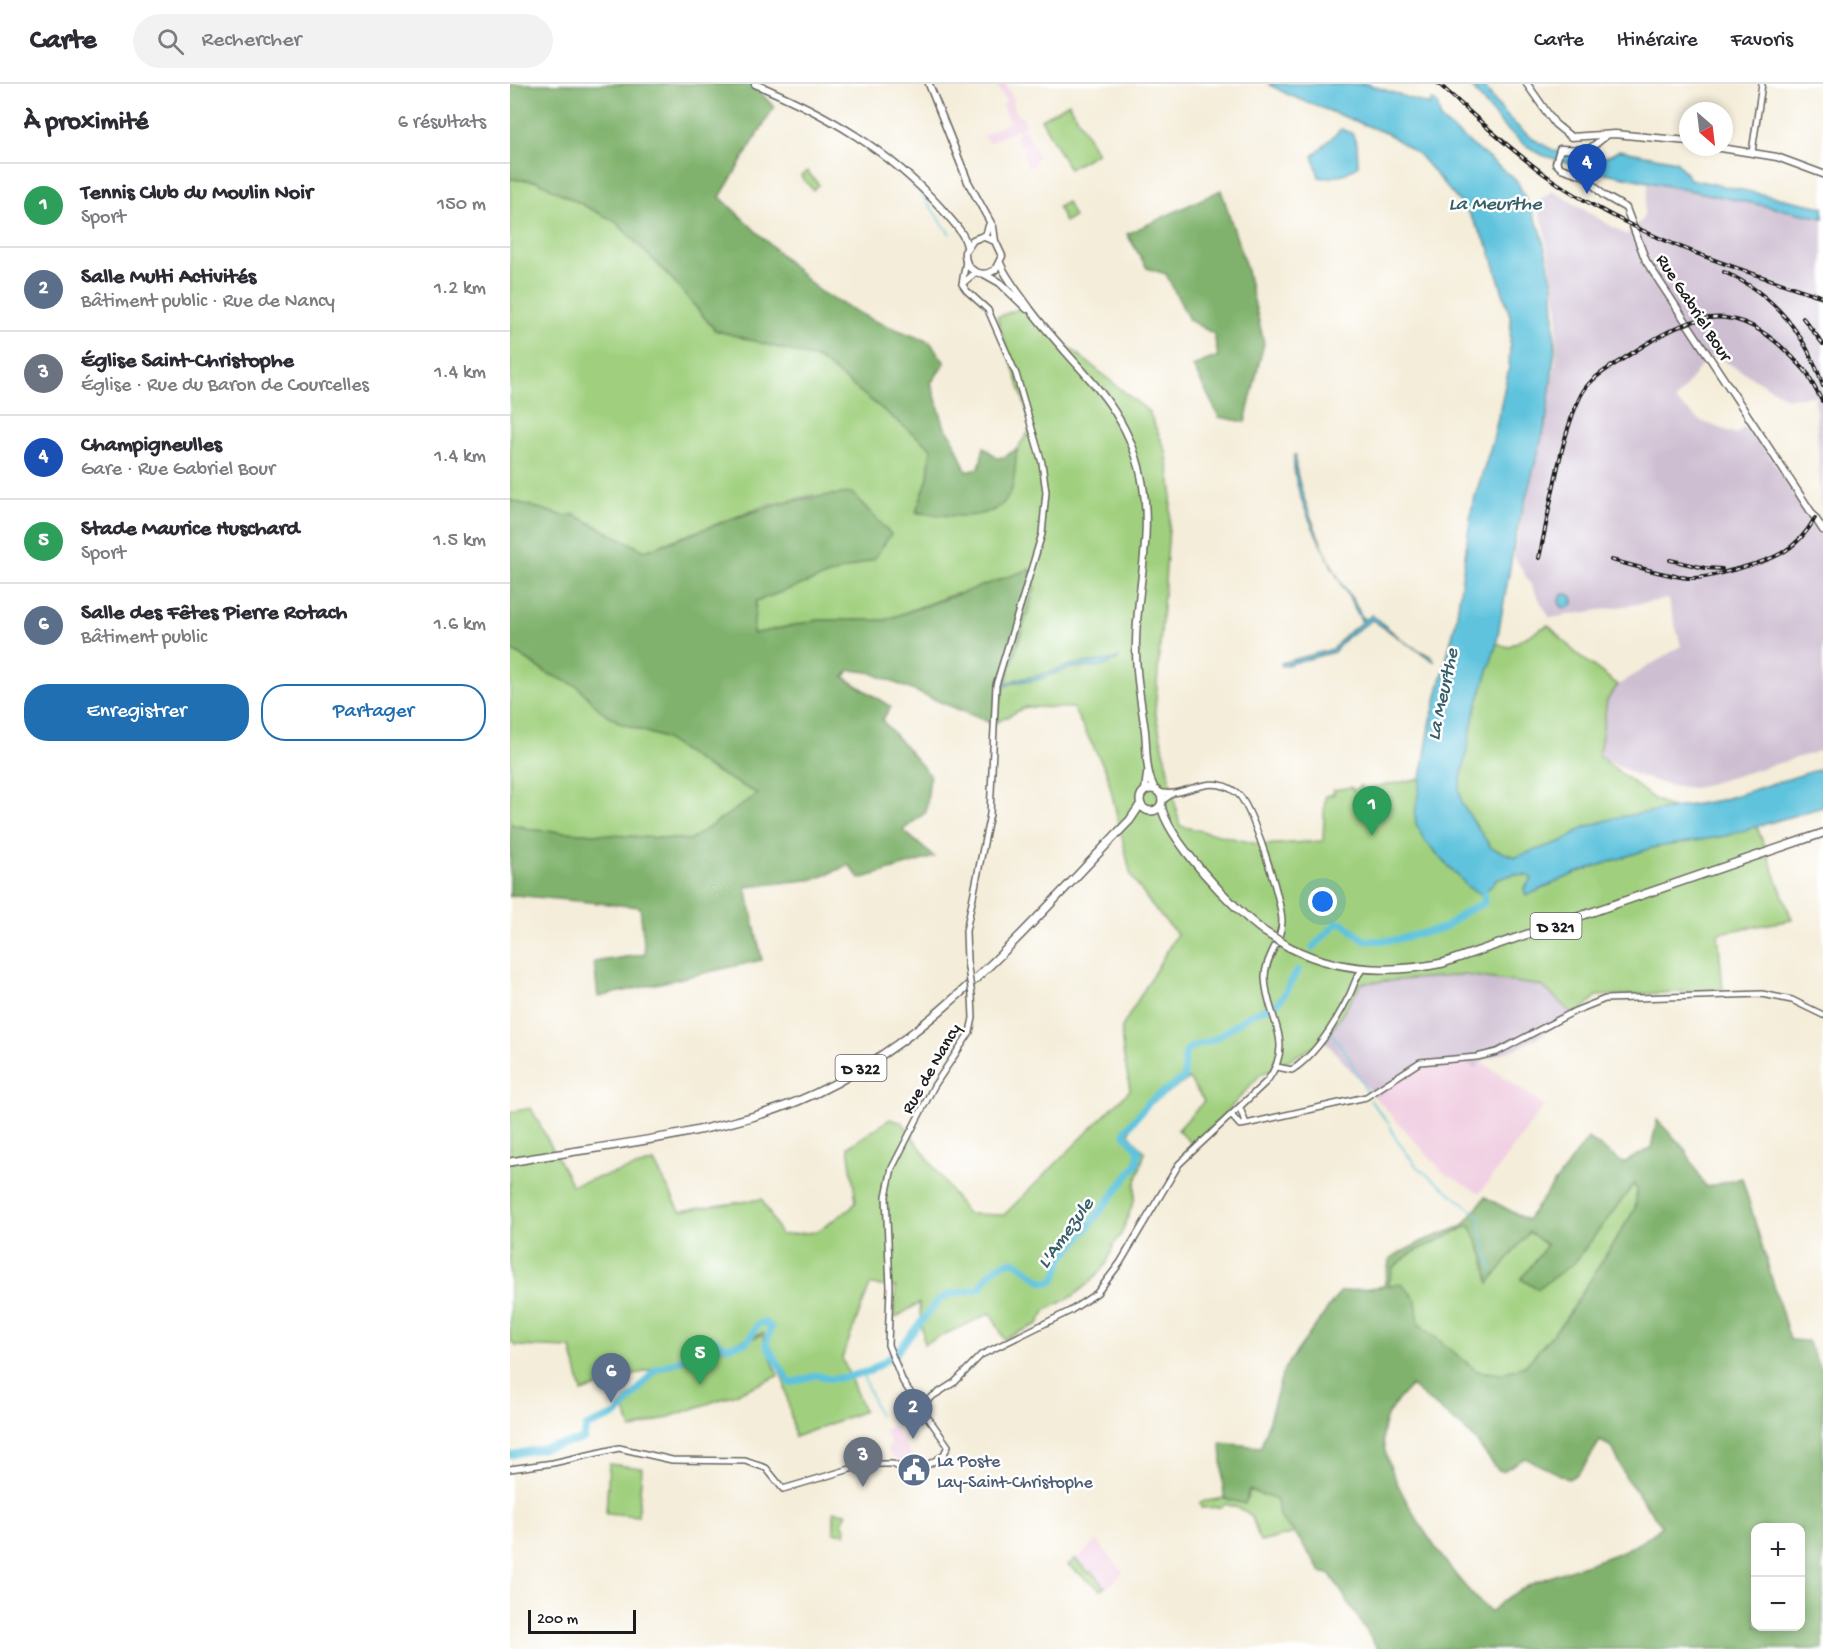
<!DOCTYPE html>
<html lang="fr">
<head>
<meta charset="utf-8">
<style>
  :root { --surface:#fff; --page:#f2f2f3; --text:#2b2b33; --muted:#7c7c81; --line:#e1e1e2; --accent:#1f6fb2 }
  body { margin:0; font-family:"Gochi Hand",sans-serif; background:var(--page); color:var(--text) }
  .controls { position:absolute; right:18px; bottom:18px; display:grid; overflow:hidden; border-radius:12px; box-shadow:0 3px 9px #0003 }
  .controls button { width:54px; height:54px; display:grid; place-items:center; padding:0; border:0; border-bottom:2px solid var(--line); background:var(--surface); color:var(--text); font:30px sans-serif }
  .compass { position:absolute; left:1169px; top:18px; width:54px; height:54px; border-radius:50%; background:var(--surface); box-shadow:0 3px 9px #0003; rotate:152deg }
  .scale { position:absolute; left:18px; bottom:15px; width:108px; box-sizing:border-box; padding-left:6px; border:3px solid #1c1c1c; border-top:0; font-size:16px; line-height:21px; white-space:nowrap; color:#1c1c1c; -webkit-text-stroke:4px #fff; paint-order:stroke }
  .you { position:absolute; left:813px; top:818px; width:21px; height:21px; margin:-15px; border:4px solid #fff; border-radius:50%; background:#1a73e8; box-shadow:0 0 0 9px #1a73e833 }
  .badge { display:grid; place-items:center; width:39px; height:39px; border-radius:50%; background:var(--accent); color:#fff; font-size:20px; font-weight:700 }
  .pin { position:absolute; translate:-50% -50px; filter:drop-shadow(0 2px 3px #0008) }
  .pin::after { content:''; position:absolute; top:32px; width:21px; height:18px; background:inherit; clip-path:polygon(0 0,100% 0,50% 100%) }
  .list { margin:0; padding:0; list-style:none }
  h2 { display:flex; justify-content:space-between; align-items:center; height:78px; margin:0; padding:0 24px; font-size:26px }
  h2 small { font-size:20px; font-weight:400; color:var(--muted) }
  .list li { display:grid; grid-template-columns:39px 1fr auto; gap:18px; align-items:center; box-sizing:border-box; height:84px; padding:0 24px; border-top:2px solid var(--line) }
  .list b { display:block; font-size:22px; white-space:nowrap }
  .list p { margin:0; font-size:20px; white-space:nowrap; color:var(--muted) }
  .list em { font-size:20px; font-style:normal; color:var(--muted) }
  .actions { display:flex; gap:12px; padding:18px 24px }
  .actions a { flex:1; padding:14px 0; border:2px solid var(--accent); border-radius:24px; text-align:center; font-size:21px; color:var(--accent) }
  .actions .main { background:var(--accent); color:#fff }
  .icon { flex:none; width:33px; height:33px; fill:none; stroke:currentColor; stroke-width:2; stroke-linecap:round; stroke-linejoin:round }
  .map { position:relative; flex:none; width:1313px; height:1565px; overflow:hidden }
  header { display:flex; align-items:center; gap:36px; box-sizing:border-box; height:84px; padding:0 30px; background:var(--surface); border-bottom:2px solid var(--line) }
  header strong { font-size:28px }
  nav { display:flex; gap:33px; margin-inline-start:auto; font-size:21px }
  .search { width:420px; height:54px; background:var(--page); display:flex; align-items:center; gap:15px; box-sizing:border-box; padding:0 21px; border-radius:33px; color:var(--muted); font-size:22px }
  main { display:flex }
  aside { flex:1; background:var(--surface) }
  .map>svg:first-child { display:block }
  .built { fill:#f1d0e3 }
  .industrial { fill:#cebed1; fill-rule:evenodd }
  .green { fill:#a0d07e; stroke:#5e764d; stroke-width:1.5 }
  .forest { fill:#80b26d; stroke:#4e6744; stroke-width:1.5; fill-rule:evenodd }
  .water { fill:#5fc3dd; stroke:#3e707c; stroke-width:1.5 }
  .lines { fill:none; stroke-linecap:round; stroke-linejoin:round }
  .stream { stroke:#5fc3dd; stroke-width:1.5 }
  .river { stroke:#5fc3dd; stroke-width:7 }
  .tertiary-casing { stroke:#68655e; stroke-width:8 }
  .secondary-casing { stroke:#68655e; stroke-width:9 }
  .primary-casing { stroke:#68655e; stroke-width:10 }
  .tertiary { stroke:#fff; stroke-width:5 }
  .secondary { stroke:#fff; stroke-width:6 }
  .primary { stroke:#fff; stroke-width:7 }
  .rail-casing { stroke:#1c1c1c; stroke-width:4 }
  .rail { stroke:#fff; stroke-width:1.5; stroke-dasharray:4.5; stroke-linecap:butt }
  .tertiary-bridge-casing { stroke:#68655e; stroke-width:8; stroke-linecap:butt }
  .primary-bridge-casing { stroke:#68655e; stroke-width:10; stroke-linecap:butt }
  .tertiary-bridge { stroke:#fff; stroke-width:5 }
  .primary-bridge { stroke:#fff; stroke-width:7 }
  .labels { text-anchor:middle; stroke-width:5; stroke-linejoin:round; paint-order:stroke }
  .shield { fill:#fff; stroke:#606060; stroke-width:1.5 }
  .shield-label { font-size:16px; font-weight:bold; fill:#1c1c1c }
  .street-label { font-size:18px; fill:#1c1c1c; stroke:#fff }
  .service-label { font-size:18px; fill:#4e5e75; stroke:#fff; text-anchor:start }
  .water-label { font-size:20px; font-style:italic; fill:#375f69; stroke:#fff }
</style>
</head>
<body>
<header>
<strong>Carte</strong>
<div class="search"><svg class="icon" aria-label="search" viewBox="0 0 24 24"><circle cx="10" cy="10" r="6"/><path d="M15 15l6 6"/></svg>Rechercher</div>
<nav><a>Carte</a><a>Itinéraire</a><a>Favoris</a></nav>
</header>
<main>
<aside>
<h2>À proximité<small>6 résultats</small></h2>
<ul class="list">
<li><span class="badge" style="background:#2e9e5b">1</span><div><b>Tennis Club du Moulin Noir</b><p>Sport</p></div><em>150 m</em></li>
<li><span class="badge" style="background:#5c6f8a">2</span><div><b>Salle Multi Activités</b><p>Bâtiment public · Rue de Nancy</p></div><em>1.2 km</em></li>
<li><span class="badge" style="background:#6b7280">3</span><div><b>Église Saint-Christophe</b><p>Église · Rue du Baron de Courcelles</p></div><em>1.4 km</em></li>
<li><span class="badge" style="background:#1a4fb4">4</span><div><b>Champigneulles</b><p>Gare · Rue Gabriel Bour</p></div><em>1.4 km</em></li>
<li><span class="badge" style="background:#2e9e5b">5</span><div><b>Stade Maurice Huschard</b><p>Sport</p></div><em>1.5 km</em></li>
<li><span class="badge" style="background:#5c6f8a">6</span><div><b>Salle des Fêtes Pierre Rotach</b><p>Bâtiment public</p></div><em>1.6 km</em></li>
</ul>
<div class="actions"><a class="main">Enregistrer</a><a>Partager</a></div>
</aside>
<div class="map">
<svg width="1313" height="1565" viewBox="0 0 1313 1565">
  <rect width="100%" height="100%" fill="#fff"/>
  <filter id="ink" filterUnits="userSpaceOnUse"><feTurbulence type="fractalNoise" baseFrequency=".0167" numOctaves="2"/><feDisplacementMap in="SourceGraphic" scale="12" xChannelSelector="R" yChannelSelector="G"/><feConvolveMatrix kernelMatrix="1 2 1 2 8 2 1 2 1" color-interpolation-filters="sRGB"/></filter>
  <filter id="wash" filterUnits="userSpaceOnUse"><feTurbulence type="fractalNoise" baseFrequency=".008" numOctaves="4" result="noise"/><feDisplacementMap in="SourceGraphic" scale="24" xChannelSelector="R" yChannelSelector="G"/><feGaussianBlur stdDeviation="1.35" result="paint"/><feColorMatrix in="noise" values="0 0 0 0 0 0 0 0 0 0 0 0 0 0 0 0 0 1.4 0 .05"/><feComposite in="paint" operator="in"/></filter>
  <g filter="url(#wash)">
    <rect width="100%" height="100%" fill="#f4edd9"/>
    <!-- built -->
    <path class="built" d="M487,0H496L504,17L502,19L508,32L506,33L512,32L516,41L511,44L512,47L515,46L529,73L524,76L526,80L518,84L512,66L517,64L515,61L510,63L505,51L509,49L506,43L505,46L479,59L473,52L503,36H499L492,21L496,18Z
      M971,977L1034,1022L970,1109L934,1089L865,1013L909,981Z
      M383,1341L406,1378L398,1385L384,1373H381L377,1364L381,1361L374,1346Z
      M587,1457L613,1488L597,1505L582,1488L580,1489L565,1475Z"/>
    <!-- industrial -->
    <path class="industrial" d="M1139,98L1313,134V666L1185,704L1160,702L1126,691L1088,672L1097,616L1108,601L1171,562L1158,515L1040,534L1004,472L1046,279L1048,226L1034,141L1025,119L1043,107L1116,151L1133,135ZM1206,272L1277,314L1305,312L1313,444L1309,446L1238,340L1226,350L1191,337L1165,317L1196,275Z
      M955,891L1032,902L1065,932L1010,963L971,977L966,985L953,977L909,981L865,1013L815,957L852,899Z"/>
    <!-- green -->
    <path class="green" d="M559,19L587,69L559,85L531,35Z
      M297,87L309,101L303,106L291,92Z
      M0,95L27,97L106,138L163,196L205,246L309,275L421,364L418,394L407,429L448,431L483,427L502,406L507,365L522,343L487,233L511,224L639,328L656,367L662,405L645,627L670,742L752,761L813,757L815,712L824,710L823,706L842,703L843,707L852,701L853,705L914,694L965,552L998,563L1038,541L1066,569L1108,601L1097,616L1089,672L1144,715L1195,741L1246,740L1282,836L1208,849L1213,906L1087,912L1065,932L1032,902L955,891L852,899L815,957L750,991L685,1063L668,1046L694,1017L679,995C659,1008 625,1025 619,1050L635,1068L625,1101V1114L611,1151L604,1160L597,1179L579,1199L563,1212L536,1226L528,1240L494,1255L481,1229L414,1260L409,1219L383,1235L386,1203L360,1201L332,1274L354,1327L285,1353L274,1298L253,1249L72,1308L61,1264L6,1262L0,1257V1028L21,1024L62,1101L144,1078L170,1127L252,1115L271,1151L306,1148L340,1125L346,1117L338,1063L380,1035L393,1039L457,1130L494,1131L620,1006C617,985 610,963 612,943L667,850L642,822L621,792L597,689L563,624L516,623L483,640L525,504L444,510L375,536H308L242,550L246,517L364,475L303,411L255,422L135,467L65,431L55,432L0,416Z
      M557,118L564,133L555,138L548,123Z
      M0,565L37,589L67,602L110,639L154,654L199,684L248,710L180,756L24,746L0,740Z
      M1124,1100L1127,1106L1125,1125L1055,1236L1015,1282L990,1290L967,1287L908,1240L906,1216L884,1203H878L883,1184L900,1170L960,1141L974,1173L979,1199L1019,1147L1037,1162L1012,1195L1064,1179Z
      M252,1251L268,1292L223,1311L121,1346L115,1326L146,1288Z
      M99,1380L132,1384L128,1432L96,1429Z
      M738,1406L767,1416L769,1433L785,1449L750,1458C741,1430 744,1428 715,1420L712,1423L691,1424L690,1418L714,1414L735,1420Z
      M324,1427L337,1429L332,1439L336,1445L335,1450L324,1448Z
      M565,1475L579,1489L582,1487L595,1503L591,1506L558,1481Z"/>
    <!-- forest -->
    <path class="forest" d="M0,0H242L264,23L210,113L310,208L362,236L420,258L435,279L421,299L435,344L442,352L456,387L469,384L474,363L487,374L494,373L507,365C505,378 506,395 501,407C489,441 433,432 406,428L418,394L421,364L309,275L205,246L163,196L106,138L27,97L0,95Z
      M711,106L736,183L754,259L735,338L709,333L683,282L708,272L704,250L679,236L656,190L637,184L617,150Z
      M342,409L381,450L364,475L246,517L243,550L308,536H375L520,485L525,504L483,640L359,588L340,586L334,593L381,623L372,636L420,691L416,728L393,746L424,773L350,795L339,781L306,795L236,803L252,876L88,913L84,878L135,870L130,823L5,811L0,813V740L24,746L180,756L248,710L199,684L154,654L110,639L90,626L67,602L37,589L0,565V416L54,432L64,431L135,467C207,442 265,413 342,409Z
      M1147,1036L1174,1064L1196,1103L1232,1094L1280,1256L1297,1257L1313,1290V1565H868L820,1490L812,1489L785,1449L769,1433L767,1416L739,1406L735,1420L714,1414L711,1359L751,1363L774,1285L830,1208L874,1202L880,1174L915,1156L953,1142L975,1113L1017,1136L1078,1054L1113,1079L1141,1064ZM1124,1100L1127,1106L1125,1125L1055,1236L1015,1282L990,1290L967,1287L909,1240L906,1216L892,1199L878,1202L883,1184L900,1170L960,1141L974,1173L979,1199L1019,1148L1037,1161L1011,1195L1027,1205L1064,1179ZM901,1302L961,1351L988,1386L993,1387L1015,1374L1058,1395C1073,1390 1081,1370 1090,1357L1102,1363L1116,1394L1152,1442C1108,1485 1023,1482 981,1528C947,1503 868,1389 873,1347C875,1328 888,1316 901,1302ZM1246,1444H1290V1542H1246Z"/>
    <!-- water -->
    <path class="water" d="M758,0H857L920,21L921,16L927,19L931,36L1007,97L1031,147L1043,201L1045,265L1036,338L1005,455L986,562L964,631L949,705L952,720L981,764L1005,773L1053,757L1073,744L1104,734L1211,716L1313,684V723L1215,752L1142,764L1066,789L1016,812L1014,804L1022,795L1019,792L1004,790L986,796L973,811L959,804L916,758L906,740L905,729L921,636L946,537L962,422L983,356L999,284L1001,235L979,163L958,128L909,71L878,50L779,11Z
      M959,0H972C982,14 992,28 1005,40C1030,64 1079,89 1109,66L1166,77L1180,95L1313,123V134L1081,86L1032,71L1015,61L992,41Z
      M831,45L842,49L847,61L848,81C840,89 821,96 809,93L803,72Z
      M784,371H786C782,395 816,474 830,497C838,509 846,519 852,533L855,536L862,531L896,559L922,573L925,578L862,536L836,554L824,568L772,582L771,579L823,565L835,551L852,538C832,498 779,414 784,371Z
      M1049 517a7 7 0 1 1 14 0a7 7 0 1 1-14 0Z
      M609,573L608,576L593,582L561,584L526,596L506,598L492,603L493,599C500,600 504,595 510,595C525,593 541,588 554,583C572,576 591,581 609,573Z"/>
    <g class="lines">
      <!-- stream -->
      <path class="stream" d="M236,0L279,19
        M388,86L408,106L440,150
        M822,950L839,973L857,1009
        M860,1016L879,1040L886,1055L907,1083L971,1133L970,1142L982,1187
        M352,1289L369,1332"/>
      <!-- river -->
      <path class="river" d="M803,863L827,839H833L855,857L884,856L934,844L955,828L974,819V803
        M0,1371L68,1357L74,1354L76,1343L108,1330L146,1285L188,1270L201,1254L216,1263L237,1258L248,1240L254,1238L261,1243L256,1260L280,1299L307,1291L320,1295L337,1293L360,1287L385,1270L429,1216L440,1210L470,1205C477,1190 488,1178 505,1177L533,1198H542C552,1188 545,1176 564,1161L627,1080L629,1066L615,1051V1047L640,1017L674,994L675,970L679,964L705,955L741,930L764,922L772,914L788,886"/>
    </g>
  </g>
  <g filter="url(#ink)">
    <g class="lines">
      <defs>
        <path id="tertiary" d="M1242,68L1252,0
          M456,177L452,200L457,207L478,226L506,290L532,379L536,408L532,450L486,601L480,730L456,847L457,877
          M452,200L466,188
          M652,717L662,710
          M767,983L782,986C807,970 827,936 840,910C845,900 845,893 853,885
          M730,1024L736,1040
          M722,1032L730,1041L736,1040L856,1013L910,978L967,973L987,968L1065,927L1095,915L1252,910L1282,916L1313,931
          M409,1321L445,1298L471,1271L560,1227L587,1209L610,1179L669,1080L757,997C787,956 756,935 755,893C755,873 772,857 772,837C772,817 742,721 727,709C698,686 674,716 649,708
          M0,1385L43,1379L109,1364L162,1376L235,1377L256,1384L273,1405L357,1380H383L402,1390L433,1372L438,1362L393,1298L378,1261L380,1203L376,1112L382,1084L424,1002L460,948L463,934L462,912"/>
        <path id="secondary" d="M245,0C317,30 379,66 432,125C441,136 455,149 457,163
          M419,0L458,98L483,143L485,157
          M1017,0L1045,40L1061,53L1105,50L1178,57
          M1097,51L1078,66L1050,65L1046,79L1051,84L1075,92L1093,111L1116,124L1136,177L1313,446
          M1205,63L1267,73L1313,90
          M474,153L485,157L492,172L485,186C470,195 454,186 455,168L463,156L476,151L480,139
          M490,179C497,196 510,210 520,225C566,287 620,320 633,402C642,453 627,506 626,557C625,587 631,617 635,647C637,666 635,688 645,705
          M474,190L490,199L517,225
          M635,706L637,690"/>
        <path id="primary" d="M630 716a11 11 0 1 1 22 0a11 11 0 1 1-22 0Z
          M651,721C657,755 726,828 755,848
          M779,863C828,888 880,890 933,879L1313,749
          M0,1078C89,1062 181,1054 267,1025C408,977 519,840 620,736L630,721"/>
      </defs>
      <!-- tertiary casing -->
      <use href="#tertiary" class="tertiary-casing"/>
      <!-- secondary casing -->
      <use href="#secondary" class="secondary-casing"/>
      <!-- primary casing -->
      <use href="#primary" class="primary-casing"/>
      <!-- tertiary -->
      <use href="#tertiary" class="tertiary"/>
      <!-- secondary -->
      <use href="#secondary" class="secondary"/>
      <!-- primary -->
      <use href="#primary" class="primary"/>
      <defs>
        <path id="rail" d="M929,0C965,33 1002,67 1041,95C1124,152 1218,182 1313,213
          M1214,188C1264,210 1296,251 1313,302
          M1293,234L1313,260
          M1295,286L1312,317
          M1029,474C1040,426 1050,353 1071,311C1080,293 1103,282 1119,271C1197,219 1234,217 1299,291
          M1101,476C1126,482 1152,491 1178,494C1194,495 1207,490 1223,486C1260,476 1285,470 1305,434
          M1160,476L1195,484L1212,485"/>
      </defs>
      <!-- rail casing -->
      <use href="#rail" class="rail-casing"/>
      <!-- rail -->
      <use href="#rail" class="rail"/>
      <defs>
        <path id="tertiary-bridge" d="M457,877L462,912"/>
        <path id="primary-bridge" d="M755,848L779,863"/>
      </defs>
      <!-- tertiary-bridge casing -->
      <use href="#tertiary-bridge" class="tertiary-bridge-casing"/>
      <!-- primary-bridge casing -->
      <use href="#primary-bridge" class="primary-bridge-casing"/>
      <!-- tertiary-bridge -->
      <use href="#tertiary-bridge" class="tertiary-bridge"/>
      <!-- primary-bridge -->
      <use href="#primary-bridge" class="primary-bridge"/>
    </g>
  </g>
  <!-- icons -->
  <defs>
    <symbol id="civic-disc" viewBox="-11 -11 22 22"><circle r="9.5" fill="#5c6f8a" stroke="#fff"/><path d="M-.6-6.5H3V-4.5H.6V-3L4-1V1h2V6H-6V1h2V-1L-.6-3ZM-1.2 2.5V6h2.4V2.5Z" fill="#fff"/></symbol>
  </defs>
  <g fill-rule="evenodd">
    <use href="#civic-disc" x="385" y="1367" width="38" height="38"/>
  </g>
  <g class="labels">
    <!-- shield labels -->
    <g class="shield">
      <rect x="1020.5" y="829" width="51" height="26" rx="4.5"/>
      <rect x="325.5" y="971" width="51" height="26" rx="4.5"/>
    </g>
    <g class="shield-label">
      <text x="1046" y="848">D 321</text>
      <text x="351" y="990">D 322</text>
    </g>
    <!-- street labels -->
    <g class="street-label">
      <text transform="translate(1185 223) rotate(57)" y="6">Rue Gabriel Bour</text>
      <text transform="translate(420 984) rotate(-60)" y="6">Rue de Nancy</text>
    </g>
    <!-- service labels -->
    <g class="service-label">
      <text x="427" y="1382">La Poste<tspan x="427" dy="21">Lay-Saint-Christophe</tspan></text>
    </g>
    <!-- water labels -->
    <g class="water-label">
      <text x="985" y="125">La Meurthe</text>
      <text transform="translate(931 610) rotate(-78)" y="7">La Meurthe</text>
      <text transform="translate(554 1148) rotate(-54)" y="7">L'Amezule</text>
    </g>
  </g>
</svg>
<div class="controls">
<button>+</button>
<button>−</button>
</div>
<svg class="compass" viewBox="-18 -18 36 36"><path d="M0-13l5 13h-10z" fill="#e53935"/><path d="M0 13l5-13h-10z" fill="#7c7c81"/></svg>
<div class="scale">200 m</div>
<div class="you"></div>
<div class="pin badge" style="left:862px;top:752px;background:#2e9e5b">1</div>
<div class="pin badge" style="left:403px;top:1355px;background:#5c6f8a">2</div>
<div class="pin badge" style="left:353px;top:1403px;background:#6b7280">3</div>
<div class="pin badge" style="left:1077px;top:110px;background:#1a4fb4">4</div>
<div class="pin badge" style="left:190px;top:1301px;background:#2e9e5b">5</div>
<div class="pin badge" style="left:101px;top:1319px;background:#5c6f8a">6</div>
</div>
</main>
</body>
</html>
